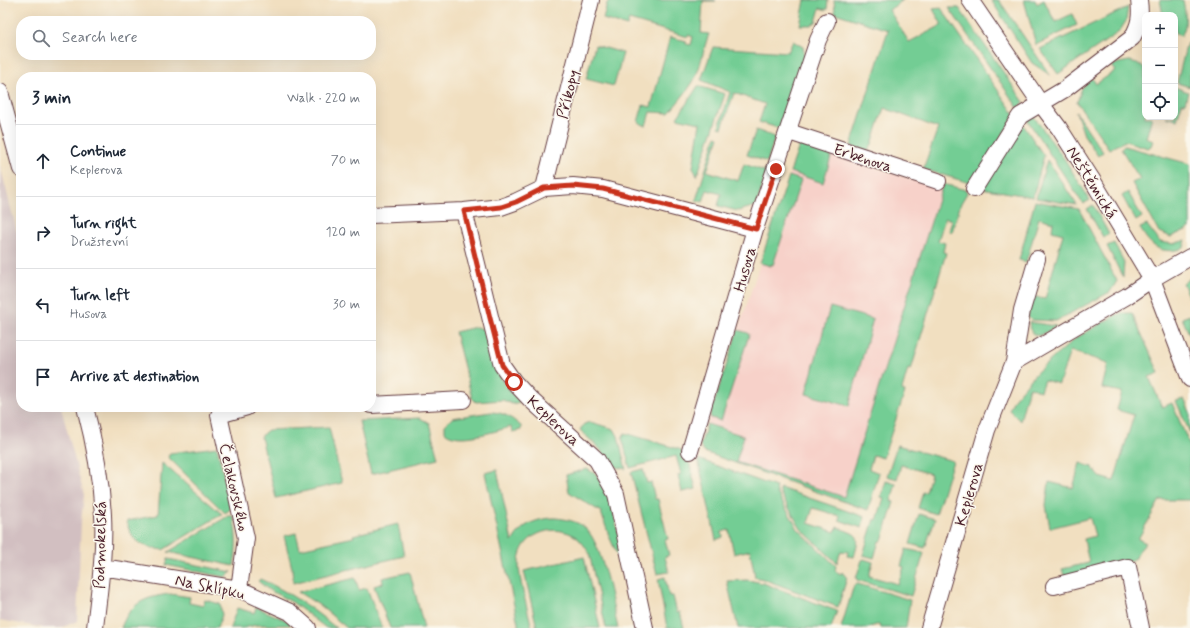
<!DOCTYPE html>
<html lang="en">
<head>
<meta charset="utf-8">
<style>
  :root { --surface:#fff; --page:#f6f6f7; --text:#1f2937; --muted:#747a83; --line:#e0e1e3 }
  body { margin:0; font-family:Mynerve,sans-serif; background:var(--page); color:var(--text) }
  .controls { position:absolute; right:12px; top:12px; display:grid; overflow:hidden; border-radius:8px; box-shadow:0 4px 16px #0002 }
  .controls button { width:36px; height:36px; display:grid; place-items:center; padding:0; border:0; border-bottom:1px solid var(--line); background:var(--surface); color:var(--text); font:20px sans-serif }
  .stop { position:absolute; width:12px; height:12px; margin:-9px; border:3px solid #c8321e; border-radius:50%; background:#fff }
  .stop.end { background:#c8321e; border-color:#fff; box-shadow:0 1px 4px #0008 }
  .list { margin:0; padding:0; list-style:none }
  h2 { display:flex; justify-content:space-between; align-items:center; height:52px; margin:0; padding:0 16px; font-size:17px }
  h2 small { font-size:13px; font-weight:400; color:var(--muted) }
  .list li { display:grid; grid-template-columns:26px 1fr auto; gap:12px; align-items:center; box-sizing:border-box; height:72px; padding:0 16px; border-top:1px solid var(--line) }
  .list b { display:block; font-size:15px; white-space:nowrap }
  .list p { margin:0; font-size:13px; white-space:nowrap; color:var(--muted) }
  .list em { font-size:13px; font-style:normal; color:var(--muted) }
  .icon { flex:none; width:22px; height:22px; fill:none; stroke:currentColor; stroke-width:2; stroke-linecap:round; stroke-linejoin:round }
  .map { position:relative; flex:none; width:1190px; height:628px; overflow:hidden }
  .search { position:absolute; background:var(--surface); box-shadow:0 4px 16px #0002; left:16px; top:16px; width:360px; height:44px; display:flex; align-items:center; gap:10px; box-sizing:border-box; padding:0 14px; border-radius:16px; color:var(--muted); font-size:15px }
  .panel { position:absolute; background:var(--surface); box-shadow:0 4px 16px #0002; left:16px; top:72px; width:360px; height:340px; border-radius:16px }
  .map>svg:first-child { display:block }
  .built { fill:#f7d1c9 }
  .industrial { fill:#d2bfc1 }
  .green { fill:#73cd94; stroke:#5e7660 }
  .lines { fill:none; stroke-linecap:round; stroke-linejoin:round }
  .minor-casing { stroke:#633c41; stroke-width:18 }
  .minor { stroke:#fff; stroke-width:16 }
  .route { stroke:#c8321e; stroke-width:5 }
  .labels { text-anchor:middle; stroke-width:3; stroke-linejoin:round; paint-order:stroke }
  .street-label { font-size:16px; fill:#4a1f2b; stroke:#fbf7ec }
</style>
</head>
<body>
<div class="map">
<svg width="1190" height="628" viewBox="0 0 1190 628">
  <rect width="100%" height="100%" fill="#fbf7ec"/>
  <filter id="ink" filterUnits="userSpaceOnUse"><feTurbulence type="fractalNoise" baseFrequency=".025" numOctaves="2"/><feDisplacementMap in="SourceGraphic" scale="8" xChannelSelector="R" yChannelSelector="G"/><feConvolveMatrix kernelMatrix="1 2 1 2 8 2 1 2 1" color-interpolation-filters="sRGB"/></filter>
  <filter id="wash" filterUnits="userSpaceOnUse"><feTurbulence type="fractalNoise" baseFrequency=".012" numOctaves="4" result="noise"/><feDisplacementMap in="SourceGraphic" scale="16" xChannelSelector="R" yChannelSelector="G"/><feGaussianBlur stdDeviation="0.9" result="paint"/><feColorMatrix in="noise" values="0 0 0 0 0 0 0 0 0 0 0 0 0 0 0 0 0 1.4 0 .05"/><feComposite in="paint" operator="in"/></filter>
  <g filter="url(#wash)">
    <rect width="100%" height="100%" fill="#f1dfc0"/>
    <!-- built -->
    <path class="built" d="M803,144L941,189L844,497L736,461L700,446L789,176L799,146Z"/>
    <!-- industrial -->
    <path class="industrial" d="M0,165L21,248V407H61L84,495L81,522L77,621L61,628H44L0,620Z"/>
    <!-- green -->
    <path class="green" d="M610,0H715L716,1H703L701,33L709,34C703,49 701,68 693,82C686,93 677,103 669,113L650,112L646,126L638,122L643,105L651,107L670,37L686,41V44L691,45L693,37L688,35V37L629,20L627,26L603,19L607,3Z
      M805,0H828L827,10L820,8L816,22L811,25H800Z
      M834,0H903L889,10L909,42L942,25L933,9L941,8L1015,115L973,184L923,169L938,128L884,108L872,144L867,151L851,146L888,30L835,13Z
      M991,0H999L1050,75L1032,63Z
      M1024,0H1035L1037,4L1044,0L1055,22L1072,14L1077,25L1036,45Z
      M1160,0H1183C1185,10 1188,27 1181,36L1175,33V15H1163Z
      M1128,7L1126,21L1119,32L1058,74L1040,49Z
      M949,8H959L1024,102L1018,108Z
      M793,41L803,47L805,57L781,129L759,122L765,104L734,93L722,128L719,127L730,92L701,80L713,47L788,52Z
      M1187,42L1190,43V87L1177,83Z
      M595,45L623,53L614,86L586,79Z
      M1129,61L1137,63L1145,68V117H1152L1146,138L1153,141L1151,146L1148,148L1125,141L1109,149L1077,102L1082,88L1092,78L1096,84L1115,71L1111,66L1119,63Z
      M698,86L725,94L697,176L693,167L700,123L677,118Z
      M1175,87L1188,92L1185,103H1182L1177,120L1166,117H1175Z
      M1076,112L1103,152L1098,156L1084,135Z
      M1032,114L1065,160L1090,200L1083,204L1026,118Z
      M1022,123L1044,156L1033,197L981,188Z
      M756,130L775,137L767,162L747,155Z
      M716,136L719,137L707,171L738,181L744,164L767,172L756,206L738,211L718,206L721,194L707,190L703,202L696,200Z
      M803,144L832,154L823,183L790,172L799,146Z
      M1124,146L1190,164V228L1171,237L1159,232L1132,183L1140,179L1121,149Z
      M1047,160L1077,205L1036,198Z
      M789,176L801,180L773,265L771,264V266L760,263Z
      M943,184L966,190L967,193L961,203L952,232L949,231L952,220L945,218L938,241L945,243L943,252L946,253L911,370L908,369L902,390L905,392L883,458L873,455L869,469L879,473L868,510L704,452L700,446L707,424L744,436L736,462L844,497Z
      M1128,192L1142,217L1136,221L1122,196Z
      M1035,201L1079,209L1117,281L1110,292L1056,321L1031,320L1028,317L1032,296L1045,299L1063,234L1052,231L1053,222L1039,218L1026,262L1019,260Z
      M1093,205L1109,234L1103,237L1087,209Z
      M1147,225L1160,242L1173,244L1186,240L1184,248C1162,255 1151,248 1140,228Z
      M1114,243L1124,262L1123,278L1107,246Z
      M1190,278V299L1183,283Z
      M830,307L873,319L849,406L806,394Z
      M1125,313H1132L1159,373L1149,377L1162,407L1172,403L1190,446V500H1160L1138,539L1146,543L1138,552L1136,558L1128,562L1065,578L1062,569L1089,563L1084,539L1095,536L1090,518L1050,528L1046,505L1049,482L1073,488L1080,463L1092,467L1100,477L1114,481L1134,415L1117,410L1122,392L1102,388L1108,363L1070,351L1059,384L1044,380L1040,391L1029,387L1020,421L1009,410L1014,399L1037,372L1076,338L1116,315Z
      M1190,315V336L1182,318Z
      M1029,322L1056,326C1045,333 1031,345 1029,322Z
      M476,327L483,329L495,368L509,390L520,402L512,404L503,400L476,402L472,398L455,332Z
      M738,330L748,333L749,335L721,421L711,418L710,415Z
      M1184,399L1190,412V433L1176,401Z
      M491,412C506,413 510,417 521,426V430L512,432L511,427C495,431 458,444 445,432V425L452,418Z
      M420,418L429,423L438,458L371,474L359,421Z
      M590,422L614,429L618,436L626,469L611,466L600,449L580,430L584,424Z
      M329,427L342,483L276,498L261,437L264,433L268,430Z
      M625,433L679,449L687,454L696,489L682,492L678,475L681,474L676,456L630,468L622,438Z
      M897,445L953,461L936,514L918,508L923,492H926L931,474L901,465L897,479L887,476Z
      M217,447L231,509L225,513L168,457L170,453Z
      M698,459L776,487L777,493L798,529L836,566L835,571L841,574L842,572L847,578L838,607L763,579L755,577L750,550L734,554L729,530L722,532L723,537L716,540Z
      M162,463L222,514L163,550C143,547 130,542 127,521L158,515Z
      M587,469L597,475L611,502L640,628H634L623,568L609,536L601,512L569,492L566,475Z
      M643,469L647,483L651,482L655,499H658L668,539L665,540L669,555L665,557L669,572L657,574L631,472Z
      M497,470L512,542C514,539 516,535 519,532C527,522 542,518 555,518C566,519 578,521 586,529C603,545 612,604 618,628H606L589,553C585,546 580,539 573,535C551,523 521,535 519,561C518,577 528,611 532,628H519L485,473Z
      M886,481L896,484L891,501L894,502L882,541H879L874,558L863,555L874,519L877,520L884,498L881,497Z
      M780,488L865,517L862,528L839,520L840,516L813,508L808,523L835,532L837,527C859,536 861,533 854,557L847,556L848,552L841,551L837,563L801,529L780,493Z
      M919,514L935,519L925,548L910,544Z
      M228,516H233C237,533 237,549 234,566L168,552Z
      M398,524L404,556L293,583L292,568L284,536L296,533L300,549L354,537L353,535Z
      M906,549L924,553L911,596L857,580L856,578L862,560L864,559L873,562L869,576L898,584L904,567L901,566Z
      M584,557L600,628H537L524,571Z
      M168,559L232,572L225,577L166,565Z
      M410,572L424,628H390L374,586L383,583L382,578Z
      M665,577L669,596H673L677,613L680,612L684,628H667L658,579Z
      M355,578L359,590L367,588L382,628H347L319,605L298,592Z
      M260,579C288,591 313,609 336,628H326L292,602L269,590L258,581Z
      M748,580L763,583L837,611L831,628H738L727,581Z
      M858,584L910,600L906,628H881L880,624L866,628H841L854,585Z
      M170,594L190,597L189,603L203,606L205,600L220,604L222,615L217,628H121C130,603 145,597 170,594Z
      M256,607L290,622V625H256L243,628H230L237,608L254,613Z"/>
  </g>
  <g filter="url(#ink)">
    <g class="lines">
      <defs>
        <path id="minor" d="M970,0L1041,104L1059,128L1091,178L1152,279L1190,379
          M0,92L21,169
          M789,132L938,181
          M544,188L591,0
          M974,189L1020,116L1065,89L1132,38C1140,24 1141,16 1139,0
          M464,211L502,365L514,382L530,399L597,460L616,494L645,628
          M371,215L464,211L501,207L515,202L544,188L573,186L603,189L755,229
          M1014,362L1022,310L1037,259
          M371,405L463,400
          M85,407C94,441 101,480 103,515C105,553 99,591 95,628
          M690,451L755,229L818,40L827,21
          M102,567L239,589L290,612L308,628
          M1054,586L1128,567L1141,628
          M239,589L246,538L219,415L247,407
          M929,628L987,430L1014,362L1127,296L1152,279L1190,257"/>
      </defs>
      <!-- minor casing -->
      <use href="#minor" class="minor-casing"/>
      <!-- minor -->
      <use href="#minor" class="minor"/>
    </g>
  </g>
  <g class="lines" filter="url(#ink)">
    <!-- route -->
    <path class="route" d="M514,382L502,365L490,318L464,211L501,207L516,202L544,188L573,186L603,189L756,229L776,169"/>
  </g>
  <g class="labels">
    <!-- street labels -->
    <g class="street-label">
      <text transform="translate(567 94) rotate(-76)" y="6">Příkopy</text>
      <text transform="translate(863 157) rotate(18)" y="6">Erbenova</text>
      <text transform="translate(1093 182) rotate(58)" y="6">Neštěmická</text>
      <text transform="translate(744 269) rotate(-74)" y="6">Husova</text>
      <text transform="translate(554 420) rotate(43)" y="6">Keplerova</text>
      <text transform="translate(235 487) rotate(77)" y="6">Čelakovského</text>
      <text transform="translate(968 494) rotate(-74)" y="6">Keplerova</text>
      <text transform="translate(99 545) rotate(-89)" y="6">Podmokelská</text>
      <text transform="translate(210 586) rotate(12)" y="6">Na Sklípku</text>
    </g>
  </g>
</svg>
<div class="controls">
<button>+</button>
<button>−</button>
<button><svg class="icon" aria-label="locate" viewBox="0 0 24 24"><circle cx="12" cy="12" r="6"/><path d="M12 2v4M12 18v4M2 12h4M18 12h4"/></svg></button>
</div>
<div class="stop" style="left:514px;top:382px"></div>
<div class="stop end" style="left:776px;top:169px"></div>
<div class="search"><svg class="icon" aria-label="search" viewBox="0 0 24 24"><circle cx="10" cy="10" r="6"/><path d="M15 15l6 6"/></svg>Search here</div>
<section class="panel">
<h2>3 min<small>Walk · 220 m</small></h2>
<ul class="list">
<li><svg class="icon" aria-label="ahead" viewBox="0 0 24 24"><path d="M12 20V5M6 11l6-6 6 6"/></svg><div><b>Continue</b><p>Keplerova</p></div><em>70 m</em></li>
<li><svg class="icon" aria-label="right" viewBox="0 0 24 24"><path d="M7 20v-9h11M14 6l5 5-5 5"/></svg><div><b>Turn right</b><p>Družstevní</p></div><em>120 m</em></li>
<li><svg class="icon" aria-label="left" viewBox="0 0 24 24"><path d="M17 20v-9H6M10 6l-5 5 5 5"/></svg><div><b>Turn left</b><p>Husova</p></div><em>30 m</em></li>
<li><svg class="icon" aria-label="arrive" viewBox="0 0 24 24"><path d="M6 21V4h12l-3 4 3 4H6"/></svg><div><b>Arrive at destination</b></div></li>
</ul>
</section>
</div>
</body>
</html>
